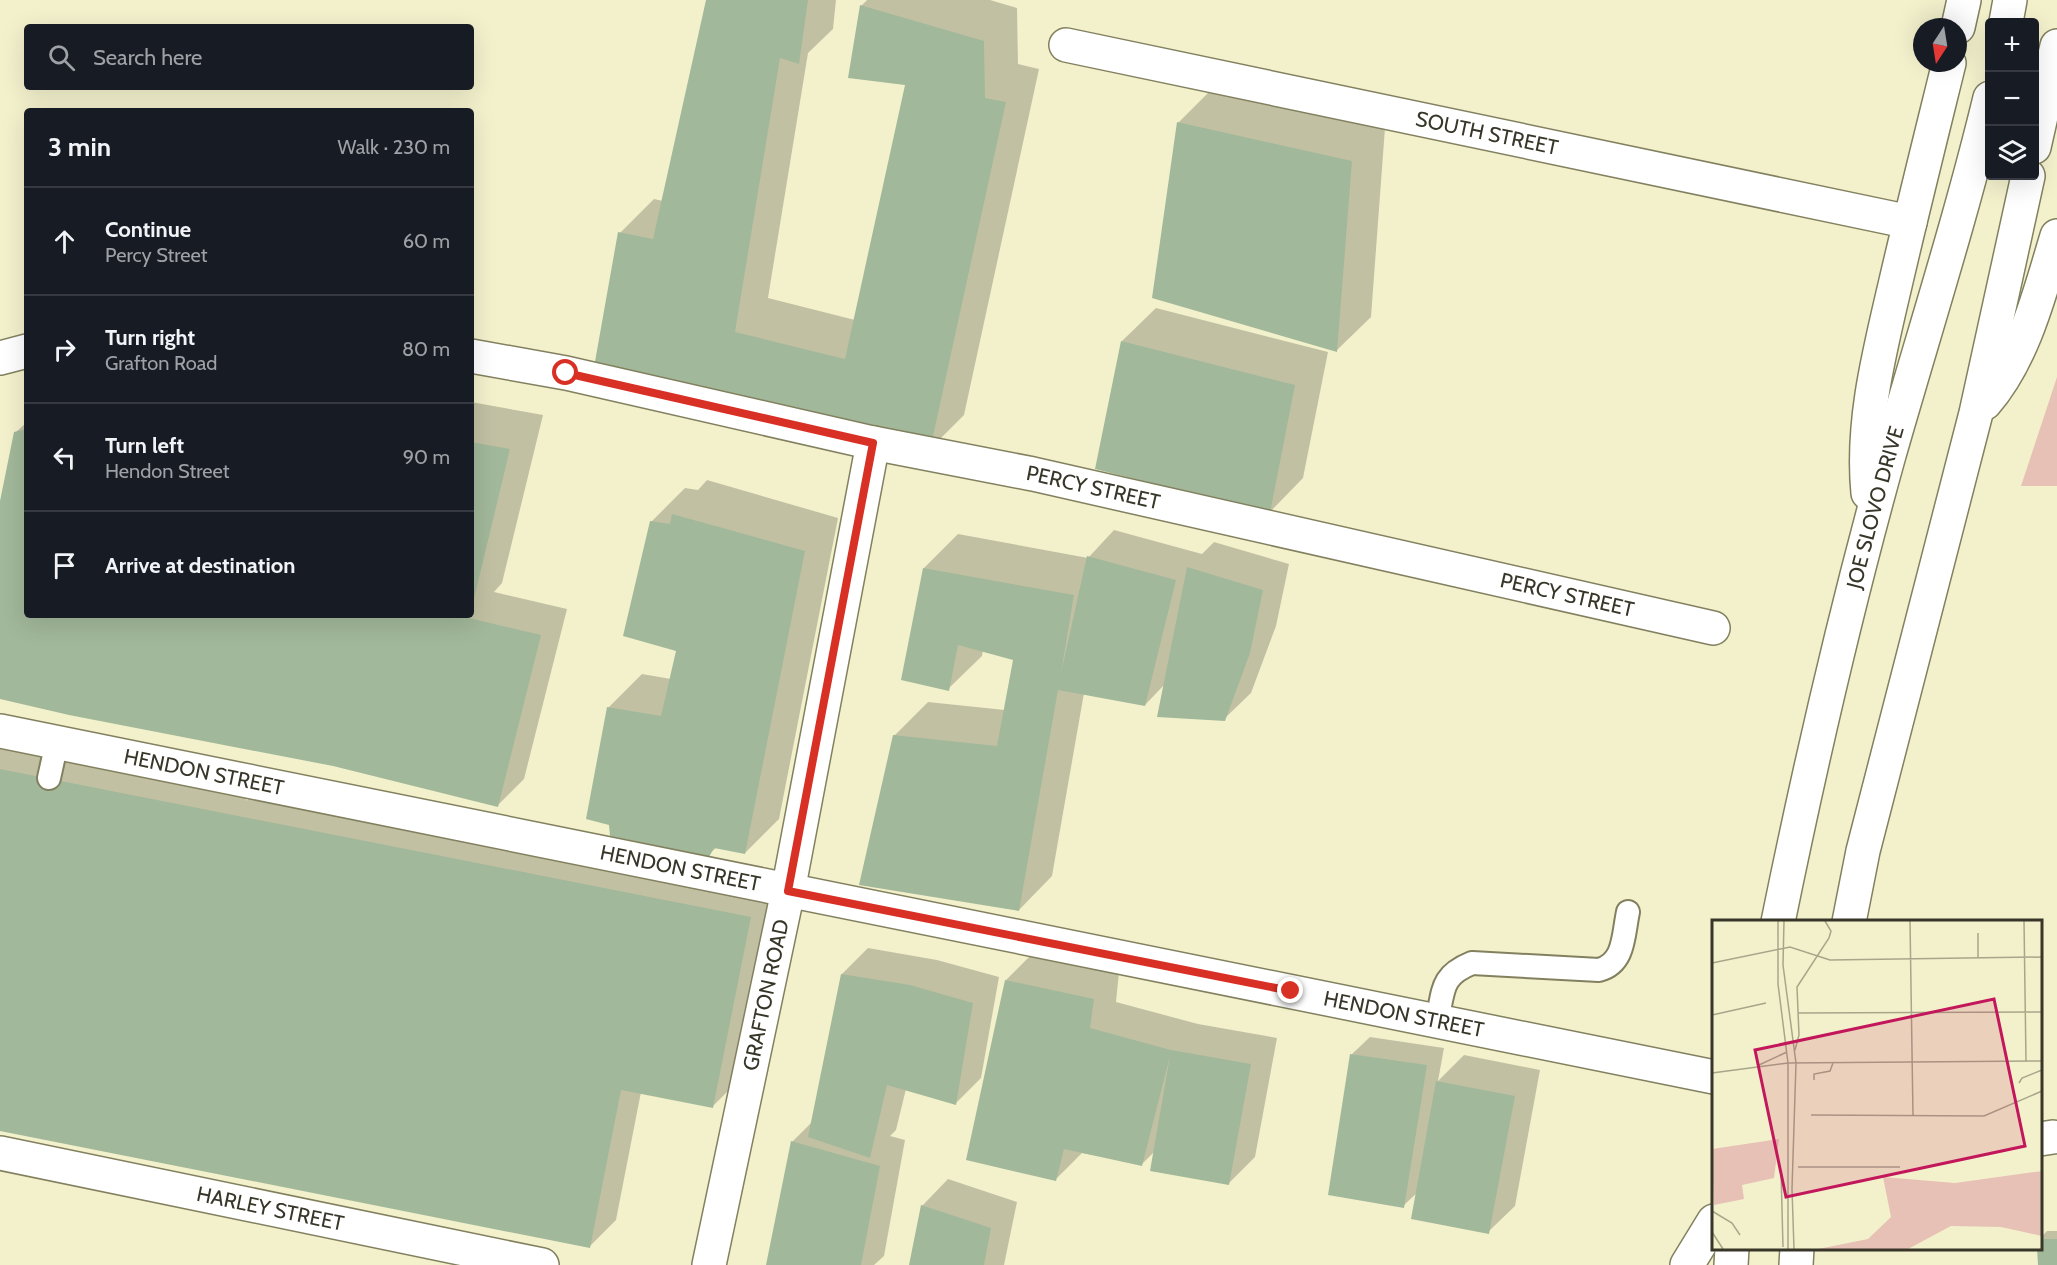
<!DOCTYPE html>
<html lang="en">
<head>
<meta charset="utf-8">
<style>
  :root { --surface:#171b24; --page:#242831; --text:#f1f3f6; --muted:#9ea1a6; --line:#363941 }
  body { margin:0; font-family:Cabin,sans-serif; background:var(--page); color:var(--text) }
  .controls { position:absolute; right:18px; top:18px; display:grid; overflow:hidden; border-radius:6px; box-shadow:0 6px 24px #0002 }
  .controls button { width:54px; height:54px; display:grid; place-items:center; padding:0; border:0; border-bottom:2px solid var(--line); background:var(--surface); color:var(--text); font:30px sans-serif }
  .compass { position:absolute; left:1913px; top:18px; width:54px; height:54px; border-radius:50%; background:var(--surface); box-shadow:0 6px 24px #0002; rotate:192deg }
  .stop { position:absolute; width:18px; height:18px; margin:-14px; border:4px solid #d93025; border-radius:50%; background:#fff }
  .stop.end { background:#d93025; border-color:#fff; box-shadow:0 2px 6px #0008 }
  .list { margin:0; padding:0; list-style:none }
  h2 { display:flex; justify-content:space-between; align-items:center; height:78px; margin:0; padding:0 24px; font-size:26px }
  h2 small { font-size:20px; font-weight:400; color:var(--muted) }
  .list li { display:grid; grid-template-columns:39px 1fr auto; gap:18px; align-items:center; box-sizing:border-box; height:108px; padding:0 24px; border-top:2px solid var(--line) }
  .list b { display:block; font-size:22px; white-space:nowrap }
  .list p { margin:0; font-size:20px; white-space:nowrap; color:var(--muted) }
  .list em { font-size:20px; font-style:normal; color:var(--muted) }
  .icon { flex:none; width:33px; height:33px; fill:none; stroke:currentColor; stroke-width:2; stroke-linecap:round; stroke-linejoin:round }
  .map { position:relative; flex:none; width:2057px; height:1265px; overflow:hidden }
  .search { position:absolute; background:var(--surface); box-shadow:0 6px 24px #0002; left:24px; top:24px; width:450px; height:66px; display:flex; align-items:center; gap:15px; box-sizing:border-box; padding:0 21px; border-radius:6px; color:var(--muted); font-size:22px }
  .panel { position:absolute; background:var(--surface); box-shadow:0 6px 24px #0002; left:24px; top:108px; width:450px; height:510px; border-radius:6px }
  .map>svg:first-child { display:block }
  .green { fill:#e7c1b5 }
  .shadow { fill:#0003 }
  .building { fill:#a2b89a }
  .lines { fill:none; stroke-linecap:round; stroke-linejoin:round }
  .lane-casing { stroke:#82805f; stroke-width:26 }
  .street-casing { stroke:#82805f; stroke-width:36 }
  .secondary-casing { stroke:#82805f; stroke-width:36 }
  .lane { stroke:#fff; stroke-width:22 }
  .street { stroke:#fff; stroke-width:33 }
  .secondary { stroke:#fff; stroke-width:33 }
  .route { stroke:#d93025; stroke-width:8 }
  .labels { text-anchor:middle; stroke-width:4.5; stroke-linejoin:round; paint-order:stroke }
  .street-label { font-size:21px; fill:#373628; stroke:#fff }
  .inset-road { fill:none; stroke:#a8a68a; stroke-width:1.5 }
  .view { fill:#c2185b; fill-opacity:0.15; stroke:#c2185b; stroke-width:3 }
  .inset-edge { fill:none; stroke:#373628; stroke-width:3 }
</style>
</head>
<body>
<div class="map">
<svg width="2057" height="1265" viewBox="0 0 2057 1265">
  <rect width="100%" height="100%" fill="#f3f1cc"/>
  <!-- green -->
  <path class="green" d="M2057,377V486H2021Z"/>
  <!-- shadow -->
  <path class="shadow" d="M707,0H836L833,29L808,53L768,298L855,320L907,83L861,6L867,0H990L1017,8L1018,64L1039,69L964,415L930,449L595,372L620,233L654,199L663,201Z
    M1212,89L1385,128L1371,317L1337,350L1178,123Z
    M1156,308L1328,352L1303,478L1270,512L1122,341Z
    M471,402L543,415L502,583L494,592L567,609L524,779L497,806L335,765L0,697V508L15,433L27,422V615H471Z
    M707,480L838,518L779,819L745,853L717,847L708,855L608,708L642,674L671,679L678,650L651,522L685,488L698,490Z
    M1114,530L1202,554L1214,542L1289,564L1276,626L1251,693L1224,719L1165,684L1145,705L1084,693L1052,876L1019,910L894,736L928,702L1005,710L1014,659L983,650L982,656L948,689L924,568L958,534L1088,558Z
    M0,748L247,797L246,801L258,789L776,891L739,1080L712,1107L641,1092L616,1220L590,1246L0,1130Z
    M868,948L937,960L999,977L981,1078L955,1104L906,1089L896,1130L890,1136L905,1140L884,1256L874,1265H772L792,1142L812,1122L842,974Z
    M1032,954L1119,972L1116,1002L1198,1024L1277,1038L1255,1157L1229,1183L1155,1151L1142,1164L1082,1153L1056,1179L1006,980Z
    M1370,1037L1444,1048L1438,1081L1464,1055L1540,1070L1515,1206L1488,1232L1418,1192L1403,1206L1352,1054Z
    M948,1179L1017,1202L1004,1265H911L922,1206Z
    M2047,1231H2057V1265H2039L2040,1238Z"/>
  <!-- building -->
  <path class="building" d="M706,0H808L799,64L780,58L735,332L845,359L905,85L848,78L860,5L984,41L985,98L1006,102L930,450L593,373L618,232L653,239Z
    M1177,122L1352,161L1337,352L1152,298Z
    M1121,341L1295,385L1270,513L1095,469Z
    M27,429V615H470L469,618L541,635L498,807L333,766L69,715L0,699V501L14,432Z
    M471,442L510,449L472,607L471,606Z
    M672,514L805,551L745,854L714,848L709,857L610,836L609,825L586,819L607,707L661,716L676,651L623,636L650,521L670,524Z
    M1087,556L1176,580L1145,706L1058,690L1019,911L859,885L893,735L997,746L1013,660L958,645L949,691L901,680L923,568L1074,595L1061,673Z
    M1187,567L1263,590L1250,653L1225,721L1157,717Z
    M0,769L751,917L713,1108L621,1090L590,1248L0,1131Z
    M841,974L910,985L973,1003L956,1105L887,1085L870,1158L808,1137Z
    M1005,980L1094,999L1090,1028L1171,1050L1251,1064L1229,1185L1150,1171L1170,1056L1142,1166L1064,1149L1056,1181L966,1160Z
    M1350,1054L1427,1065L1404,1208L1328,1195Z
    M1436,1081L1515,1096L1489,1234L1411,1219Z
    M791,1141L880,1166L861,1265H766Z
    M921,1205L991,1228L984,1265H909Z
    M2040,1239H2057V1265H2038L2037,1248H2040Z"/>
  <g class="lines">
    <defs>
      <path id="lane" d="M49,778L57,742
        M1437,1021C1444,990 1440,976 1472,963L1599,970C1625,963 1623,935 1628,912"/>
      <g id="street">
        <path id="s1" d="M1066,45L1910,222"/>
        <path id="s2" d="M471,356L566,373L873,443L1033,474L1713,628"/>
        <path d="M0,358L27,351"/>
        <path id="s3" d="M0,1153L542,1265"/>
        <path id="s4" d="M709,1265L788,891L873,443"/>
        <path d="M1687,1265L1714,1221"/>
      </g>
      <g id="secondary">
        <path d="M2006,22L2010,0"/>
        <path d="M1958,27L1964,0"/>
        <path d="M2034,147L2057,46"/>
        <path d="M1985,403C2024,358 2040,292 2057,236"/>
        <path d="M1868,493C1861,421 1880,350 1896,281C1913,208 1931,136 1949,63"/>
        <path id="s5" d="M0,731L1714,1077"/>
        <path id="s6" d="M1778,922C1810,765 1846,609 1889,455C1923,336 1961,218 1990,98"/>
        <path d="M1849,922L1863,851L1976,413L2028,176"/>
        <path d="M2040,1139L2053,1137"/>
        <path d="M1731,1265L1732,1248"/>
        <path d="M1796,1265L1797,1248"/>
      </g>
    </defs>
    <!-- lane casing -->
    <use href="#lane" class="lane-casing"/>
    <!-- street casing -->
    <use href="#street" class="street-casing"/>
    <!-- secondary casing -->
    <use href="#secondary" class="secondary-casing"/>
    <!-- lane -->
    <use href="#lane" class="lane"/>
    <!-- street -->
    <use href="#street" class="street"/>
    <!-- secondary -->
    <use href="#secondary" class="secondary"/>
  </g>
  <g class="lines">
    <!-- route -->
    <path class="route" d="M566,373L873,443L788,891L1291,991"/>
  </g>
  <g class="labels">
    <!-- street labels -->
    <g class="street-label">
      <text dy="7" stroke="none"><textPath href="#s1" startOffset="430">SOUTH STREET</textPath></text>
      <text dy="7" stroke="none"><textPath href="#s2" startOffset="636">PERCY STREET</textPath></text>
      <text dy="7" stroke="none"><textPath href="#s6" startOffset="426">JOE SLOVO DRIVE</textPath></text>
      <text dy="7" stroke="none"><textPath href="#s2" startOffset="1122">PERCY STREET</textPath></text>
      <text dy="7" stroke="none"><textPath href="#s5" startOffset="208">HENDON STREET</textPath></text>
      <text dy="7" stroke="none"><textPath href="#s5" startOffset="694">HENDON STREET</textPath></text>
      <text dy="7" stroke="none"><textPath href="#s4" startOffset="276">GRAFTON ROAD</textPath></text>
      <text dy="7" stroke="none"><textPath href="#s5" startOffset="1432">HENDON STREET</textPath></text>
      <text dy="7" stroke="none"><textPath href="#s3" startOffset="276">HARLEY STREET</textPath></text>
    </g>
  </g>
  <!-- overview -->
  <g transform="translate(1712 920)">
    <rect width="330" height="330" fill="#f3f1cc"/>
    <path d="M67,219L62,258L30,265L32,279L2,285L0,229ZM330,251V316L289,307L239,306L196,329H106L156,319L179,297L171,257L243,263Z" fill="#e7c1b5"/>
    <path class="inset-road" d="M66,1V64L76,143V329M72,1L71,45L84,143L80,269L82,329M198,1L201,196M312,1L314,141M266,13V38M0,43L78,27L118,40L330,37M86,93L330,92M0,95L54,83M83,130L87,115L85,67L117,18L119,11L113,1M47,145L75,132M0,153L76,143L330,141M102,160V154L118,151L121,143M307,163L310,158L330,150M99,195L272,196L330,171M86,247H188M69,250L71,327M0,291L20,303L28,315M0,312L11,329"/>
    <path class="view" d="M282,79L313,226L74,277L43,130Z"/>
    <rect width="330" height="330" class="inset-edge"/>
  </g>
</svg>
<div class="controls">
<button>+</button>
<button>−</button>
<button><svg class="icon" aria-label="layers" viewBox="0 0 24 24"><path d="M12 4l9 5-9 5-9-5zM3 14l9 5 9-5"/></svg></button>
</div>
<svg class="compass" viewBox="-18 -18 36 36"><path d="M0-13l5 13h-10z" fill="#e53935"/><path d="M0 13l5-13h-10z" fill="#9ea1a6"/></svg>
<div class="stop" style="left:566px;top:373px"></div>
<div class="stop end" style="left:1291px;top:991px"></div>
<div class="search"><svg class="icon" aria-label="search" viewBox="0 0 24 24"><circle cx="10" cy="10" r="6"/><path d="M15 15l6 6"/></svg>Search here</div>
<section class="panel">
<h2>3 min<small>Walk · 230 m</small></h2>
<ul class="list">
<li><svg class="icon" aria-label="ahead" viewBox="0 0 24 24"><path d="M12 20V5M6 11l6-6 6 6"/></svg><div><b>Continue</b><p>Percy Street</p></div><em>60 m</em></li>
<li><svg class="icon" aria-label="right" viewBox="0 0 24 24"><path d="M7 20v-9h11M14 6l5 5-5 5"/></svg><div><b>Turn right</b><p>Grafton Road</p></div><em>80 m</em></li>
<li><svg class="icon" aria-label="left" viewBox="0 0 24 24"><path d="M17 20v-9H6M10 6l-5 5 5 5"/></svg><div><b>Turn left</b><p>Hendon Street</p></div><em>90 m</em></li>
<li><svg class="icon" aria-label="arrive" viewBox="0 0 24 24"><path d="M6 21V4h12l-3 4 3 4H6"/></svg><div><b>Arrive at destination</b></div></li>
</ul>
</section>
</div>
</body>
</html>
